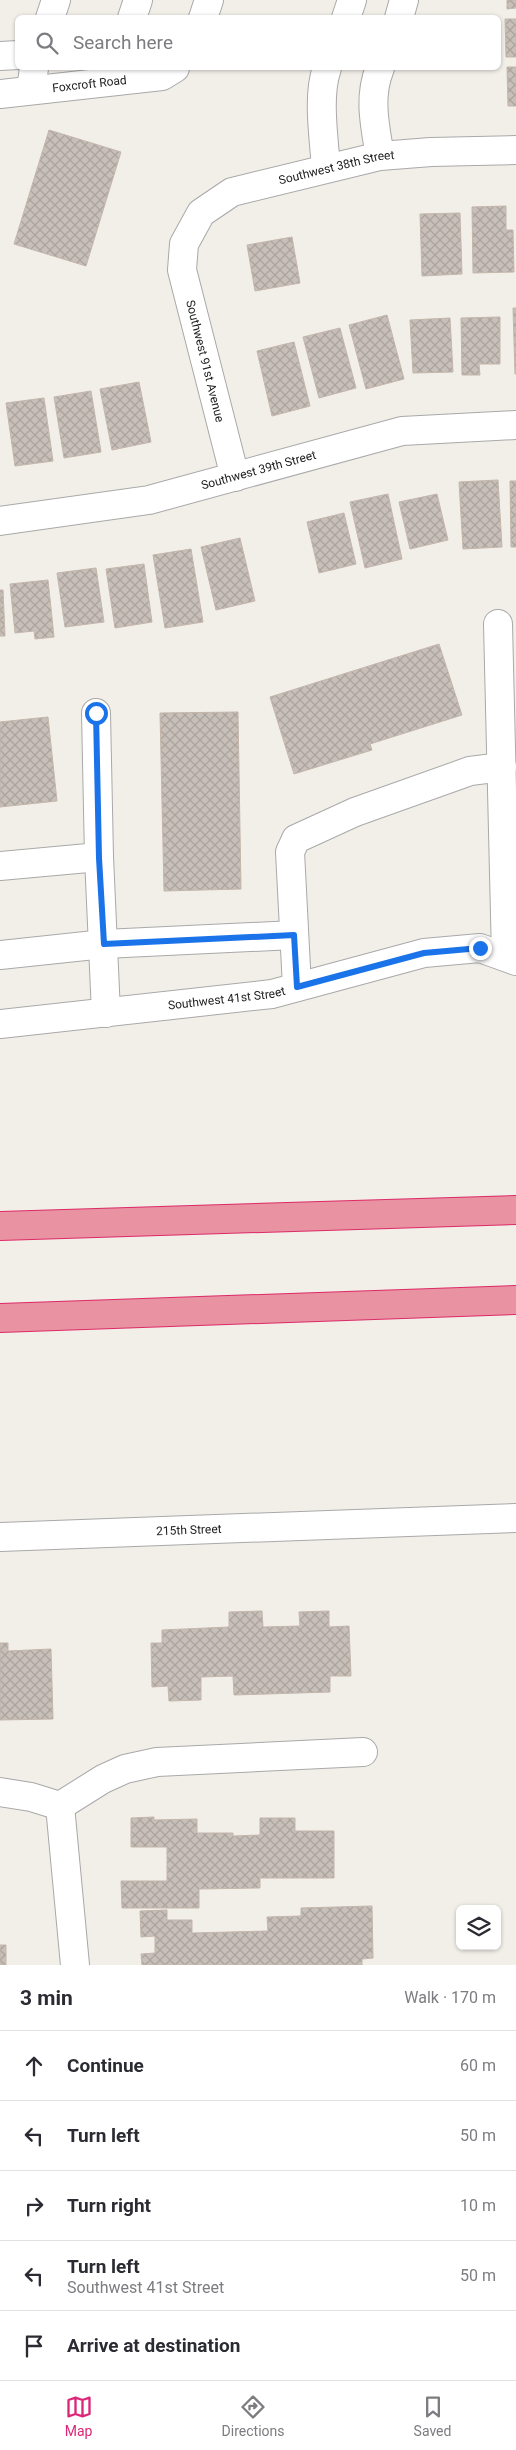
<!DOCTYPE html>
<html lang="en">
<head>
<meta charset="utf-8">
<style>
  :root { --surface:#fff; --page:#f7f7f7; --text:#2b2b33; --muted:#7c7c81; --line:#e1e1e2; --accent:#db2777 }
  body { margin:0; font-family:Roboto,sans-serif; background:var(--page); color:var(--text) }
  .controls { position:absolute; right:15px; bottom:15px; display:grid; overflow:hidden; border-radius:8px; box-shadow:0 1px 4px #0004 }
  .controls button { width:45px; height:45px; display:grid; place-items:center; padding:0; border:0; border-bottom:1px solid var(--line); background:var(--surface); color:var(--text); font:25px sans-serif }
  .stop { position:absolute; width:15px; height:15px; margin:-11px; border:4px solid #1a73e8; border-radius:50%; background:#fff }
  .stop.end { background:#1a73e8; border-color:#fff; box-shadow:0 1px 5px #0008 }
  .list { margin:0; padding:0; list-style:none }
  h2 { display:flex; justify-content:space-between; align-items:center; height:65px; margin:0; padding:0 20px; font-size:21px }
  h2 small { font-size:16px; font-weight:400; color:var(--muted) }
  .list li { display:grid; grid-template-columns:32px 1fr auto; gap:15px; align-items:center; box-sizing:border-box; height:70px; padding:0 20px; border-top:1px solid var(--line) }
  .list b { display:block; font-size:19px; white-space:nowrap }
  .list p { margin:0; font-size:16px; white-space:nowrap; color:var(--muted) }
  .list em { font-size:16px; font-style:normal; color:var(--muted) }
  .icon { flex:none; width:28px; height:28px; fill:none; stroke:currentColor; stroke-width:2; stroke-linecap:round; stroke-linejoin:round }
  .map { position:relative; flex:none; width:516px; height:1965px; overflow:hidden }
  .search { position:absolute; background:var(--surface); box-shadow:0 1px 4px #0004; left:15px; right:15px; top:15px; height:55px; display:flex; align-items:center; gap:12px; box-sizing:border-box; padding:0 18px; border-radius:8px; color:var(--muted); font-size:19px }
  .sheet { height:415px; background:var(--surface) }
  nav { display:flex; justify-content:space-around; align-items:center; box-sizing:border-box; height:70px; border-top:1px solid var(--line); background:var(--surface); font-size:14px; color:var(--muted) }
  nav a { display:grid; justify-items:center; gap:2px }
  nav .on { color:var(--accent) }
  .map>svg:first-child { display:block }
  .building { fill:url(#building-cross-hatch); stroke:#c4b6ab }
  .lines { fill:none; stroke-linecap:round; stroke-linejoin:round }
  .minor-casing { stroke:#a9a9a9; stroke-width:30 }
  .highway-casing { stroke:#dc2a67; stroke-width:30 }
  .minor { stroke:#fff; stroke-width:28 }
  .highway { stroke:#e892a2; stroke-width:28 }
  .route { stroke:#1a73e8; stroke-width:6 }
  .labels { text-anchor:middle; stroke-width:5; stroke-linejoin:round; paint-order:stroke }
  .street-label { font-size:12px; fill:#222; stroke:#fff }
</style>
</head>
<body>
<div class="map">
<svg width="516" height="1965" viewBox="0 0 516 1965">
  <defs>
    <pattern id="building-cross-hatch" width="8" height="8" patternUnits="userSpaceOnUse" patternTransform="scale(1.25)"><rect width="8" height="8" fill="#c7bfb8"/><path d="M0 0l8 8M0 8l8-8" fill="none" stroke="#aba49e"/></pattern>
  </defs>
  <rect width="100%" height="100%" fill="#f2efe9"/>
  <!-- building -->
  <path class="building" d="M507,0H516V8L507,9Z
    M505,19H516V57H506Z
    M507,67H516V106H508Z
    M49,130L121,152L86,266L14,244Z
    M506,206V230H513L514,272L473,273L472,207Z
    M460,213L462,274L422,276L420,214Z
    M292,237L300,283L255,291L247,245Z
    M513,308H516V374H515Z
    M387,315L404,379L366,389L349,325Z
    M500,317V364H479L480,375H462L461,318Z
    M450,318L453,372L413,373L410,320Z
    M340,328L356,388L319,398L303,337Z
    M294,342L310,406L272,416L257,351Z
    M139,382L151,442L112,450L100,389Z
    M91,391L101,452L64,458L54,397Z
    M44,398L53,461L15,466L6,403Z
    M498,480L502,547L463,549L459,482Z
    M510,481H516V547H511Z
    M388,494L402,559L365,568L350,502Z
    M437,494L448,540L410,549L399,502Z
    M344,513L356,564L319,573L307,522Z
    M240,538L255,601L216,610L201,547Z
    M191,549L203,622L165,628L153,555Z
    M144,564L152,622L115,628L106,569Z
    M96,568L104,622L65,627L57,573Z
    M48,580L54,637L35,639L34,631L15,633L10,584Z
    M0,590H3L5,636H0Z
    M439,644L462,715L370,744L372,750L294,774L270,697Z
    M238,712L241,889L164,891L160,713Z
    M48,717L57,801L0,807V722Z
    M262,1611L263,1627L300,1626L299,1612L329,1611V1627L349,1626L351,1676H330V1692L234,1695L233,1676L201,1677V1700L169,1701L168,1686L152,1687L151,1643H162V1630L229,1627V1612Z
    M0,1643H8V1651L51,1649L53,1719L0,1720Z
    M154,1817V1820L197,1819V1833H233V1836L260,1835V1818H295V1831H334V1878H260V1888L199,1889V1908H122L121,1881H167V1847H131V1818Z
    M372,1906L373,1958L362,1959V1965H142L141,1954L155,1953V1936L141,1937L140,1911L167,1910V1920H192V1933L268,1931L267,1917L301,1916V1908Z
    M0,1945H6V1965H0Z"/>
  <g class="lines">
    <defs>
      <g id="minor">
        <path d="M50,18L56,0"/>
        <path d="M132,18L138,0"/>
        <path d="M203,18L209,0"/>
        <path d="M346,18L352,0"/>
        <path d="M399,18L404,0"/>
        <path d="M0,56L18,55"/>
        <path d="M380,68C368,97 375,126 380,156"/>
        <path d="M31,90L34,68"/>
        <path id="s1" d="M0,94L162,76L175,68"/>
        <path d="M326,168C324,138 317,96 327,68"/>
        <path id="s2" d="M235,477L182,270L184,244L201,213L232,192L380,156L431,152L516,150"/>
        <path id="s3" d="M0,521L149,500L402,431L516,425"/>
        <path d="M498,624L506,956"/>
        <path d="M96,713L99,857L106,1013"/>
        <path d="M0,866L99,857"/>
        <path d="M0,955L104,944L294,935"/>
        <path d="M297,987L290,852L296,839L355,812L470,771L502,767"/>
        <path id="s4" d="M0,1024L272,994L424,953L480,948L516,961"/>
        <path id="s5" d="M0,1537L516,1518"/>
        <path d="M0,1792L31,1797L60,1806L103,1779L125,1769L157,1762L363,1752"/>
        <path d="M60,1806L75,1965"/>
      </g>
      <path id="highway" d="M0,1226L516,1210
        M0,1318L516,1300"/>
    </defs>
    <!-- minor casing -->
    <use href="#minor" class="minor-casing"/>
    <!-- highway casing -->
    <use href="#highway" class="highway-casing"/>
    <!-- minor -->
    <use href="#minor" class="minor"/>
    <!-- highway -->
    <use href="#highway" class="highway"/>
  </g>
  <g class="lines">
    <!-- route -->
    <path class="route" d="M96,713L99,858L104,944L294,935L297,987L424,953L480,948"/>
  </g>
  <g class="labels">
    <!-- street labels -->
    <g class="street-label">
      <text dy="4" stroke="none"><textPath href="#s1" startOffset="90">Foxcroft Road</textPath></text>
      <text dy="4" stroke="none"><textPath href="#s2" startOffset="420">Southwest 38th Street</textPath></text>
      <text transform="translate(205 361) rotate(76)" y="4">Southwest 91st Avenue</text>
      <text dy="4" stroke="none"><textPath href="#s3" startOffset="264">Southwest 39th Street</textPath></text>
      <text dy="4" stroke="none"><textPath href="#s4" startOffset="228">Southwest 41st Street</textPath></text>
      <text dy="4" stroke="none"><textPath href="#s5" startOffset="189">215th Street</textPath></text>
    </g>
  </g>
</svg>
<div class="controls">
<button><svg class="icon" aria-label="layers" viewBox="0 0 24 24"><path d="M12 4l9 5-9 5-9-5zM3 14l9 5 9-5"/></svg></button>
</div>
<div class="stop" style="left:96px;top:713px"></div>
<div class="stop end" style="left:480px;top:948px"></div>
<div class="search"><svg class="icon" aria-label="search" viewBox="0 0 24 24"><circle cx="10" cy="10" r="6"/><path d="M15 15l6 6"/></svg>Search here</div>
</div>
<section class="sheet">
<h2>3 min<small>Walk · 170 m</small></h2>
<ul class="list">
<li><svg class="icon" aria-label="ahead" viewBox="0 0 24 24"><path d="M12 20V5M6 11l6-6 6 6"/></svg><div><b>Continue</b></div><em>60 m</em></li>
<li><svg class="icon" aria-label="left" viewBox="0 0 24 24"><path d="M17 20v-9H6M10 6l-5 5 5 5"/></svg><div><b>Turn left</b></div><em>50 m</em></li>
<li><svg class="icon" aria-label="right" viewBox="0 0 24 24"><path d="M7 20v-9h11M14 6l5 5-5 5"/></svg><div><b>Turn right</b></div><em>10 m</em></li>
<li><svg class="icon" aria-label="left" viewBox="0 0 24 24"><path d="M17 20v-9H6M10 6l-5 5 5 5"/></svg><div><b>Turn left</b><p>Southwest 41st Street</p></div><em>50 m</em></li>
<li><svg class="icon" aria-label="arrive" viewBox="0 0 24 24"><path d="M6 21V4h12l-3 4 3 4H6"/></svg><div><b>Arrive at destination</b></div></li>
</ul>
</section>
<nav>
<a class="on"><svg class="icon" aria-label="map" viewBox="0 0 24 24"><path d="M3 6l6-2 6 2 6-2v14l-6 2-6-2-6 2zM9 4v14M15 6v14"/></svg>Map</a>
<a><svg class="icon" aria-label="directions" viewBox="0 0 24 24"><path d="M12 3l9 9-9 9-9-9zM9 14v-3h6M13 9l2 2-2 2"/></svg>Directions</a>
<a><svg class="icon" aria-label="saved" viewBox="0 0 24 24"><path d="M7 4h10v16l-5-4-5 4z"/></svg>Saved</a>
</nav>
</body>
</html>
